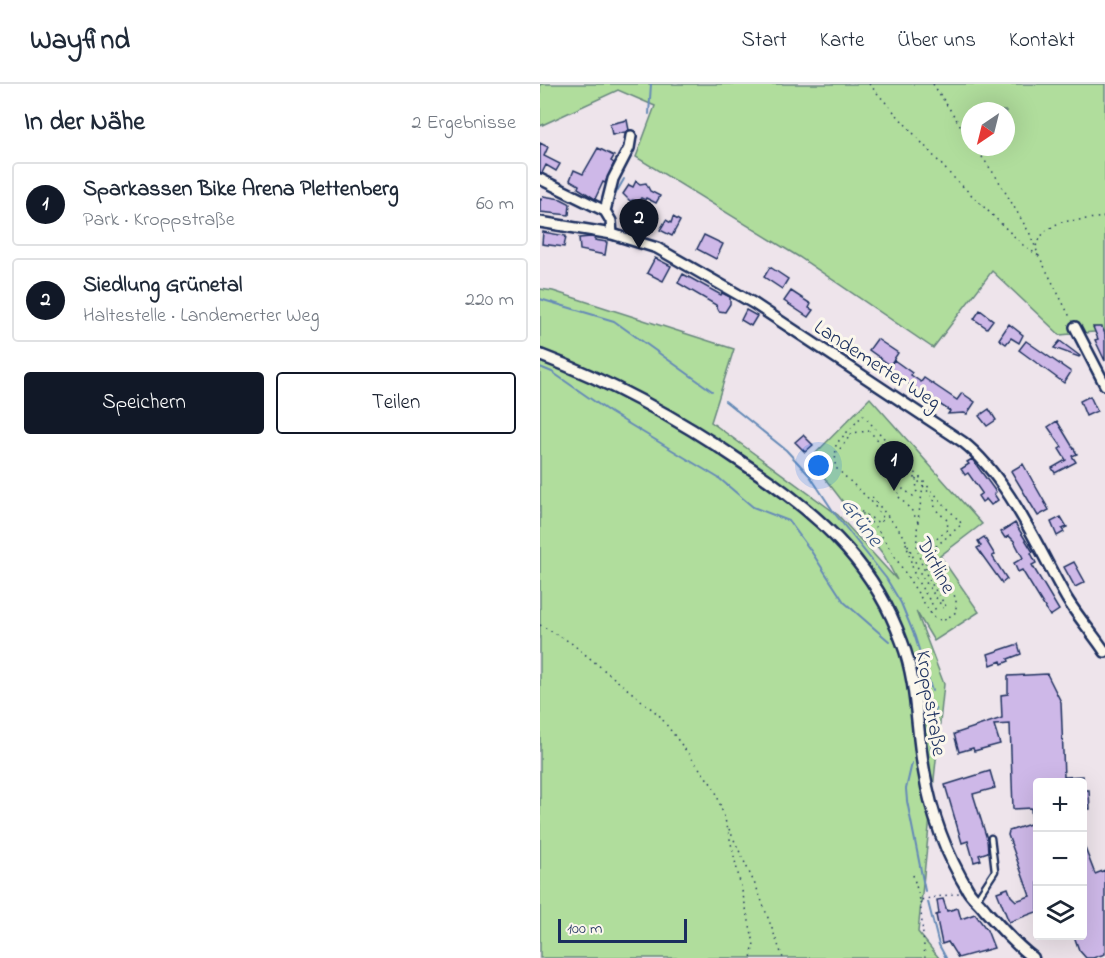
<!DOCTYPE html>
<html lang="de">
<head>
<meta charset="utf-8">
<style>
  :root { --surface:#fff; --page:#f6f6f7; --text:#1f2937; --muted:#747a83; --line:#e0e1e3; --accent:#111827 }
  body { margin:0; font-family:"Indie Flower",sans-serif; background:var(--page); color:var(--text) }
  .controls { position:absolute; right:18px; bottom:18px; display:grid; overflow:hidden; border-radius:6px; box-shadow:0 6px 24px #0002 }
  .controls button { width:54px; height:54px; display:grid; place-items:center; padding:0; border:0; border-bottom:2px solid var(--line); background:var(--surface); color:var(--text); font:30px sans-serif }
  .compass { position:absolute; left:421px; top:18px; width:54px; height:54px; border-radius:50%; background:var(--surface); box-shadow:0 6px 24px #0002; rotate:215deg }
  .scale { position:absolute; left:18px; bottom:15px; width:129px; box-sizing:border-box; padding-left:6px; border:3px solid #1b2f5e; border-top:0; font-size:16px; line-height:21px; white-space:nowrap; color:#1b2f5e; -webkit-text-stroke:4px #fbf7ec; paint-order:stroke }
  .you { position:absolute; left:279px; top:382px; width:21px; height:21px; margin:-15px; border:4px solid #fff; border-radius:50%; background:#1a73e8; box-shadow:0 0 0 9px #1a73e833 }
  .badge { display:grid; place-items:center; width:39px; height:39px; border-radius:50%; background:var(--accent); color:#fff; font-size:20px; font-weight:700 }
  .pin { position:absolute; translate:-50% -50px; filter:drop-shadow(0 2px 3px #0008) }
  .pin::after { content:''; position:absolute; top:32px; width:21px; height:18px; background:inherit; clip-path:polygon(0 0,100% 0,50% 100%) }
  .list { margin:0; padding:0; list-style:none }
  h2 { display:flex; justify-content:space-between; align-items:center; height:78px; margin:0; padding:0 24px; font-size:26px }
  h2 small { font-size:20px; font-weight:400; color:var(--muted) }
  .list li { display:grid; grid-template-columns:39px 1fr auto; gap:18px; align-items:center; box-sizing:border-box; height:84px; margin:0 12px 12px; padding:0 12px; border:2px solid var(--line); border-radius:6px }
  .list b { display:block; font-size:22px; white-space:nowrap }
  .list p { margin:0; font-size:20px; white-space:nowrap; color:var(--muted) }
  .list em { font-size:20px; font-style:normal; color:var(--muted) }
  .actions { display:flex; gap:12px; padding:18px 24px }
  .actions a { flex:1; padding:14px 0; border:2px solid var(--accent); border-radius:6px; text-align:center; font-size:21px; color:var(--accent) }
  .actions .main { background:var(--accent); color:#fff }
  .icon { flex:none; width:33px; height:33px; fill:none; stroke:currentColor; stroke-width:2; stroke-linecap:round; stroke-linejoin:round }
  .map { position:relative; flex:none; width:565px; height:874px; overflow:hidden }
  header { display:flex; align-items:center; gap:36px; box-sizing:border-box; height:84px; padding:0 30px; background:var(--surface); border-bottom:2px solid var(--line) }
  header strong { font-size:28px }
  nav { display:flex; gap:33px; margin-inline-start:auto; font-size:21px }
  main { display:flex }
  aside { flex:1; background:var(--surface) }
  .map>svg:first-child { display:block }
  .green { fill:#b0dd9c; stroke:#66867d; stroke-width:1.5; fill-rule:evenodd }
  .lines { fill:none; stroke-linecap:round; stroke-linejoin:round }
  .stream { stroke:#658ab7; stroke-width:2 }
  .building { fill:#ceb8e8; stroke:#1b2f5e; stroke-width:1.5 }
  .service-casing { stroke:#1b2f5e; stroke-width:9 }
  .minor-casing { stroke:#1b2f5e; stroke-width:14 }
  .tertiary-casing { stroke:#1b2f5e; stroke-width:15 }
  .path { stroke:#1b2f5e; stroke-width:1.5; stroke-dasharray:1.5 4.5; stroke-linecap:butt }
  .service { stroke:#fbf7ec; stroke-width:4.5 }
  .minor { stroke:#fbf7ec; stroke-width:9 }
  .tertiary { stroke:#fbf7ec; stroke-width:10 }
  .labels { text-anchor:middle; stroke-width:6; stroke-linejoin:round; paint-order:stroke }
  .street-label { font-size:21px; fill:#1b2f5e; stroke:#fbf7ec }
  .water-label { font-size:22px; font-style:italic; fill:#3a5583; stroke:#fbf7ec }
</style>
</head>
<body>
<header>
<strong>Wayfind</strong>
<nav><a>Start</a><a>Karte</a><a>Über uns</a><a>Kontakt</a></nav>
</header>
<main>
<aside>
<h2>In der Nähe<small>2 Ergebnisse</small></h2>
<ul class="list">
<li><span class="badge">1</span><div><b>Sparkassen Bike Arena Plettenberg</b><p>Park · Kroppstraße</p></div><em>60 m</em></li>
<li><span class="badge">2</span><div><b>Siedlung Grünetal</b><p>Haltestelle · Landemerter Weg</p></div><em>220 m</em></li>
</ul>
<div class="actions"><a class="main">Speichern</a><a>Teilen</a></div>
</aside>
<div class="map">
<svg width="565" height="874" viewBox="0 0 565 874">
  <rect width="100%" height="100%" fill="#eee4eb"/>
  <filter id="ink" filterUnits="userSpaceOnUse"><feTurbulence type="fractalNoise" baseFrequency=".0167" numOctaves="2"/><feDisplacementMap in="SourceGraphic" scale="12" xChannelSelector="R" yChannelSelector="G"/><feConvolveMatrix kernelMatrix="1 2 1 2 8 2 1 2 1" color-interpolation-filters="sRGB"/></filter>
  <g filter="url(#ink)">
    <!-- green -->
    <path class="green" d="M0,0H565V247L520,251L452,187L393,264L259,173L96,73L115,22L78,6L0,42ZM430,27H466V63H430Z
      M0,205L13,207L194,265L171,338L298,431L357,496L343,470L270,375L330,314L442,440L400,472L439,528L394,557L376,527L404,600L378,848L399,874H0Z"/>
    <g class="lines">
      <!-- stream -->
      <path class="stream" d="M109,30L111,0
        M72,116L84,95
        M0,215L74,237L172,307
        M0,283L12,288L71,329L180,395L213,423L249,437L271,467L304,518L350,558
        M185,317L246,366L270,392L295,430L346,494L361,519L375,553L392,607
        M391,663C397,650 398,637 395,624
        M372,679L366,705L367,717L385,807
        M388,818L399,861L406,874"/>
    </g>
    <!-- building -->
    <path class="building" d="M87,36L89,46L85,48L72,51L70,40Z
      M0,59L8,63L4,72L20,80L16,87L6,81L2,89L0,88Z
      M58,64L74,72L71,77L74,79L65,99L63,98L55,115L38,104L39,101L30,96L34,86L43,90Z
      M96,97L100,100L106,99L110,107L120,112L116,119L106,114L105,116L101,114L98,118L93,116L90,117L83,110L89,101L93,103Z
      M3,112L21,115L29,119L30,120L29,131L0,128V115L2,116Z
      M133,133L140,137L132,152L120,146L126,136L131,139Z
      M3,148L26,152L24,163L2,160Z
      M164,151L183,160L176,175L157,165Z
      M51,153L55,154V156L67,158L65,171L40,166L39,154Z
      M115,174L131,182L123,197L107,189Z
      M230,183L248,195L242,205L224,193Z
      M143,190L181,211L182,209L190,213V220L185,228L179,227L176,221L138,199Z
      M251,207L271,220L269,224L273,226L268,233L244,217Z
      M206,226L217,232L211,242L201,236Z
      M440,226L453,236L447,244L434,235Z
      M469,240L483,251L479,259L471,254L466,260L459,255Z
      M553,243H562L565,250V277L555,256L558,255Z
      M337,255L358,269L350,281L329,266Z
      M486,257L531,288L524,299L483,269L479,266Z
      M520,257L540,272L539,273L514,264Z
      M354,276L372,289L371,291L381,298L384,294L417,316L422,309L435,318L427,330L424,329L408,330L410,327L347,286Z
      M550,312L557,327L546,332L540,317Z
      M449,325L456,336L447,342L439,332Z
      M517,337L537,370L532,372L536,378L515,389L512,384L526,376L519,365L522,363L508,343Z
      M263,351L273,361L265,368L255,358Z
      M432,375L456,408L454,410L458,416L451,421L446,415L442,418L438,412L442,409L428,389L425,391L421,385L429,380L427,378Z
      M483,380L509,426L498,432L471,387Z
      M521,433L527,443L522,445L524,448L517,452L511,438Z
      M475,439L493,468L491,469L496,479L492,481L519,526L510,532L482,486L478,488L474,479L483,474L474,457L469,452L465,454L461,448Z
      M444,453L455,471L452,472L467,495L462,499L437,464L441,462L438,457Z
      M534,478L545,498L535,503L524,483Z
      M478,560L481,570L468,575L469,577L462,580L461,577L451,581L448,570Z
      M507,590L521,618L524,693L543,692V699H498V830L496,828L469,838L457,808L468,804L471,812L476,817L490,812L468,751L469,747L496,738H492L491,724L473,725L470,640L454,641L460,660L434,667L433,664L419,668L414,650L462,634L461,611L468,610V592Z
      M450,687L455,704L433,710L447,755L448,768L439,771L441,776L434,778L428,757L422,759L405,701Z
      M543,706H549L550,725H543Z
      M543,759L555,790L565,786V870L553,874H546L539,866L534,852H543Z
      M403,815L407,827L418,824L421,835L435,830L447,846L454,864L418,874L408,858L402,860L396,831L399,830L397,816Z"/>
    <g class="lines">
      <defs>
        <path id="service" d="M436,816L455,787L451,754"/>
        <path id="minor" d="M0,95L65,127L71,137L72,150
          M65,127L73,95L89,64L91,52
          M0,138L72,150L117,164L213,219L423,358C468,393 499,466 527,515C538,533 553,550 565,568
          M535,243L565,301"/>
        <path id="tertiary" d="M0,271C72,298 139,335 203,379C241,404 277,431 307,465C331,492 350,525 362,558C378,600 376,644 384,687C391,729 406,770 428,806C432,813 440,819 445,826C460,843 475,860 493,874"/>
      </defs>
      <!-- service casing -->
      <use href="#service" class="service-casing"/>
      <!-- minor casing -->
      <use href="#minor" class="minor-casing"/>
      <!-- tertiary casing -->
      <use href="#tertiary" class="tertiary-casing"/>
      <!-- path -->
      <path class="path" d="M329,0L409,89L483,161L499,172
        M393,0L430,56
        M435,63L457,94L490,150L499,172L531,235
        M496,162L504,148L520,138L565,133
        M323,331L422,440L394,464L390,479L416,514V528L403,537L393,533L338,446L320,427L339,439L344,435L331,417L295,383L296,360Z
        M300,365L312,349L329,347L383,402C381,421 373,453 379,472C384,489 396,508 406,522
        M376,395L377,407L373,412L363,405L357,411L372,427L378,438
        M383,402L394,414L395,425L407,436L408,445L385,465L386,486
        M332,413L364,452L381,491L403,524
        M366,459L375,493L397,528
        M0,541L30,558L119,631L175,705L187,742L214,859L211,874
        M189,745L218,807L243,874
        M373,791L380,816
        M385,874L380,816L419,809"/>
      <!-- service -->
      <use href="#service" class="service"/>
      <!-- minor -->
      <use href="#minor" class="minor"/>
      <!-- tertiary -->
      <use href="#tertiary" class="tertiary"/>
    </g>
  </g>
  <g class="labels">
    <!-- street labels -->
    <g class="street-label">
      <text transform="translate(338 280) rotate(33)" y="7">Landemerter Weg</text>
      <text transform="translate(397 481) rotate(62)" y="7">Dirtline</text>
      <text transform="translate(392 619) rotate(81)" y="7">Kroppstraße</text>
    </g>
    <!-- water labels -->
    <g class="water-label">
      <text transform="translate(323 437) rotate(53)" y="8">Grüne</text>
    </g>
  </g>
</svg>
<div class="controls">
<button>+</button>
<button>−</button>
<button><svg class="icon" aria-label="layers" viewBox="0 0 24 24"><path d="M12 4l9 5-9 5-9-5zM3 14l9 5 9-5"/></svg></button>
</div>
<svg class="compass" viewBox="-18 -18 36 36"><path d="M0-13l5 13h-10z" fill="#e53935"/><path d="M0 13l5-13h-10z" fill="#747a83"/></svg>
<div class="scale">100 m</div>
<div class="you"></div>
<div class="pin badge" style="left:354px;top:407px">1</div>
<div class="pin badge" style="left:99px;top:165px">2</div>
</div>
</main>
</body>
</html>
